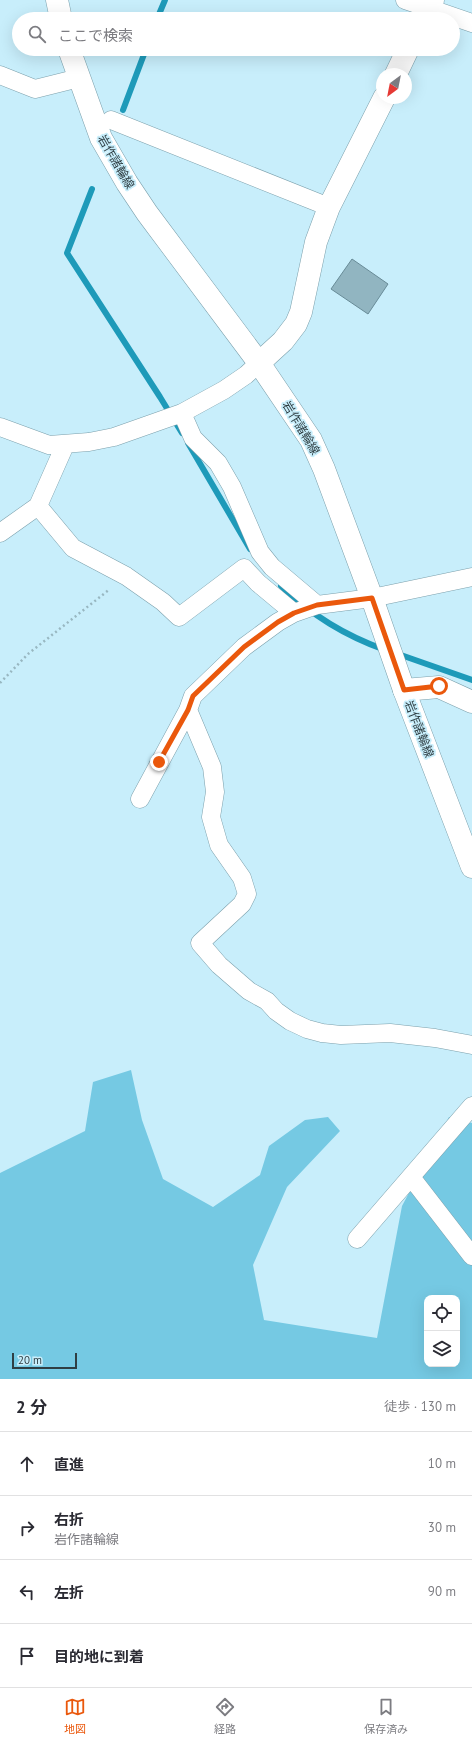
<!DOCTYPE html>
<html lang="ja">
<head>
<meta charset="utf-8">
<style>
  :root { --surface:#fff; --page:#f7f7f7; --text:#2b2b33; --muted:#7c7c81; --line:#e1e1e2; --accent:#ea580c }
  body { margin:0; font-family:"PT Sans","Noto Sans JP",sans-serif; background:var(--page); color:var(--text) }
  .controls { position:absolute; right:12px; bottom:12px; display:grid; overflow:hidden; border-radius:8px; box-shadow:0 4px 16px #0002 }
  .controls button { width:36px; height:36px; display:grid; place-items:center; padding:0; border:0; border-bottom:1px solid var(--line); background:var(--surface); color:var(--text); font:20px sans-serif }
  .compass { position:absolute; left:376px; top:68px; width:36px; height:36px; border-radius:50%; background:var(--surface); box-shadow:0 4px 16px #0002; rotate:212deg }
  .scale { position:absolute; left:12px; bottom:10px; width:65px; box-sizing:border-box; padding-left:4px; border:2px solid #2f3e43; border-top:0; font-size:11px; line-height:14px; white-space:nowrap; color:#2f3e43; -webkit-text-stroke:3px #c8eefb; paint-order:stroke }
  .stop { position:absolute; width:12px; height:12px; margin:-9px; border:3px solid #ea580c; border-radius:50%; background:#fff }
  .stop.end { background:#ea580c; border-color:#fff; box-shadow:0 1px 4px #0008 }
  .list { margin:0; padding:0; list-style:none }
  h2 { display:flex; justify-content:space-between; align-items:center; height:52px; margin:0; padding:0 16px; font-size:17px }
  h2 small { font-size:13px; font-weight:400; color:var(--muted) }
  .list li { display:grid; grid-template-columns:26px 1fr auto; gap:12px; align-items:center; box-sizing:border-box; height:64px; padding:0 16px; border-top:1px solid var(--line) }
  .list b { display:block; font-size:15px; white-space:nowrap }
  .list p { margin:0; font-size:13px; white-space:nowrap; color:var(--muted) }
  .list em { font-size:13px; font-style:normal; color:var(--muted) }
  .icon { flex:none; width:22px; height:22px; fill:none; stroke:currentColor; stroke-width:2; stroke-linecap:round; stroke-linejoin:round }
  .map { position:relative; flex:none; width:472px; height:1379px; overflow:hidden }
  .search { position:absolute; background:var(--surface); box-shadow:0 4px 16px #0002; left:12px; right:12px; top:12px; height:44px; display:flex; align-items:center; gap:10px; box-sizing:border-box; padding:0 14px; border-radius:22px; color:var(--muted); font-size:15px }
  .sheet { height:308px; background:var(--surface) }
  nav { display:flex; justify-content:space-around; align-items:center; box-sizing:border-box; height:56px; border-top:1px solid var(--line); background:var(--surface); font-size:11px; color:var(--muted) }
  nav a { display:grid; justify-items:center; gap:2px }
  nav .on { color:var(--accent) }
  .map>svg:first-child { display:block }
  .green { fill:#75c9e3; fill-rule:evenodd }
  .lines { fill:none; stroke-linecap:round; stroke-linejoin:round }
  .stream { stroke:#1e9ab9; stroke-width:6 }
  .building { fill:#91b5c1; stroke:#688b97 }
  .minor-casing { stroke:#7ca0ac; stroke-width:19 }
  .tertiary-casing { stroke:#7ca0ac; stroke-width:23 }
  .secondary-casing { stroke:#7ca0ac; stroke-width:23 }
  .path { stroke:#98b7c1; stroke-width:2.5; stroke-dasharray:2 3; stroke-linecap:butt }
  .minor { stroke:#fff; stroke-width:18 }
  .tertiary { stroke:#fff; stroke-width:22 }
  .secondary { stroke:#fff; stroke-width:22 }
  .route { stroke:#ea580c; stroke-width:5 }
  .labels { text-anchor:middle; stroke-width:3.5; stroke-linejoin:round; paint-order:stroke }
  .street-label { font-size:12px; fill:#2f3e43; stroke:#c8eefb }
</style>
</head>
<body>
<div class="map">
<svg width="472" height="1379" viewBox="0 0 472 1379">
  <rect width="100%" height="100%" fill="#c8eefb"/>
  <!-- green -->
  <path class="green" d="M131,1070L142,1120L163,1179L213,1207L260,1175L269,1146L305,1120L328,1117L340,1131L287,1187L253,1265L264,1320L377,1338L402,1206L449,1117L472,1123V1379H0V1173L85,1131L93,1082ZM427,1298H457V1364H427Z"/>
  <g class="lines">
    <!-- stream -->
    <path class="stream" d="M157,19L165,0
      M123,110L146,49
      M92,189L67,253L160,397L182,433
      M188,443L250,549
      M281,586C313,616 344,635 385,650
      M398,654L472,680"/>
  </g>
  <!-- building -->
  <path class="building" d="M352,259L388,284L368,314L331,289Z"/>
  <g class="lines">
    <defs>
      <path id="minor" d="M405,0L472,23
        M0,75L35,89L79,78
        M111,120L329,207
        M182,413L193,438L218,463L232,487L260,552L272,567L317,605
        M0,427L49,445L89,442L114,437L182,413L224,390L246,375L259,363
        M38,506L73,548L126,576L163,602L179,617L244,568L258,583L294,613
        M0,533L38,506L65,445
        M188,710L212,767L215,792L211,817L219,845L242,878L247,894L242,904L200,943L219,965L249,991L267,1001L276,1011L290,1021L307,1029L322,1033L341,1035L390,1033L435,1038L472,1045
        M140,799L188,710L193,696L244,647L278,622L294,613L317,605L372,598L472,577
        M411,1177L472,1256
        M357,1239L472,1106"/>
      <path id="tertiary" d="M423,19L433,0
        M396,74L408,49
        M259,363L283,341L296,324L301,312L316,242L329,207L384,98
        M404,690L439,687L472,702"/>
      <path id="secondary" d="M57,0L61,19
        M69,49L101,138L127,183L147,213L259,363L311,440L324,469L372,598L404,690L472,867"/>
    </defs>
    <!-- minor casing -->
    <use href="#minor" class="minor-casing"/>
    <!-- tertiary casing -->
    <use href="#tertiary" class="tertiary-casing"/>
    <!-- secondary casing -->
    <use href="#secondary" class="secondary-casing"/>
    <!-- path -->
    <path class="path" d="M0,683L28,654L110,589"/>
    <!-- minor -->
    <use href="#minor" class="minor"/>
    <!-- tertiary -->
    <use href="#tertiary" class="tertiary"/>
    <!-- secondary -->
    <use href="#secondary" class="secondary"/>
  </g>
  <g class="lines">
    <!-- route -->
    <path class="route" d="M159,762L188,710L193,696L244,647L278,622L294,613L317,605L372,598L404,690L439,686"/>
  </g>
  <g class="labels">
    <!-- street labels -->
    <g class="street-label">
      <text transform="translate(116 162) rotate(60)" y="4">岩作諸輪線</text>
      <text transform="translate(301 428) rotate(59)" y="4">岩作諸輪線</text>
      <text transform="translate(419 729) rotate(69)" y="4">岩作諸輪線</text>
    </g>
  </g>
</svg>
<div class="controls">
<button><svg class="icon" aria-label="locate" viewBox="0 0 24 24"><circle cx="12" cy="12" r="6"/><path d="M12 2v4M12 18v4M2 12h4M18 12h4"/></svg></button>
<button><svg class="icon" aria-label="layers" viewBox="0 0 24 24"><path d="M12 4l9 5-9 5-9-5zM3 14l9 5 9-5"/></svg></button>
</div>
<svg class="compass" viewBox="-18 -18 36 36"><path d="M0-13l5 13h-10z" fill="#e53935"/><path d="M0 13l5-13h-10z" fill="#7c7c81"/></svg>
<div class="scale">20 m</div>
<div class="stop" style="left:439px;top:686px"></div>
<div class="stop end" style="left:159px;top:762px"></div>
<div class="search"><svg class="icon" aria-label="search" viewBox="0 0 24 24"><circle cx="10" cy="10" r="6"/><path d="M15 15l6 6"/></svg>ここで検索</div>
</div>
<section class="sheet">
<h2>2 分<small>徒歩 · 130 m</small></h2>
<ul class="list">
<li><svg class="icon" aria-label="ahead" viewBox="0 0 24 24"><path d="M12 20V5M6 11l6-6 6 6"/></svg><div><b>直進</b></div><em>10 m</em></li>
<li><svg class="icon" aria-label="right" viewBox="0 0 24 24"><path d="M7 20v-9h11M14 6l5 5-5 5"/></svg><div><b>右折</b><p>岩作諸輪線</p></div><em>30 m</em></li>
<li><svg class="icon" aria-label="left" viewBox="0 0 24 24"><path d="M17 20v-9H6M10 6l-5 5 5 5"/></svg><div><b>左折</b></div><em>90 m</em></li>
<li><svg class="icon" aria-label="arrive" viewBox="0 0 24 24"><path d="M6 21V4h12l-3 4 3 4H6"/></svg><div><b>目的地に到着</b></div></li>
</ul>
</section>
<nav>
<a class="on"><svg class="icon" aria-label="map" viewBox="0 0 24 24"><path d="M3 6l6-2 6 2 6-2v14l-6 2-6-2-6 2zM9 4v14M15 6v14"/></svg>地図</a>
<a><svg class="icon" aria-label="directions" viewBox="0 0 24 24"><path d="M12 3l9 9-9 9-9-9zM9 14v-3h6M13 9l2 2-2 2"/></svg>経路</a>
<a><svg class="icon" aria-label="saved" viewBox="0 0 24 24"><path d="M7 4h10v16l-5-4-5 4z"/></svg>保存済み</a>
</nav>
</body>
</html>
